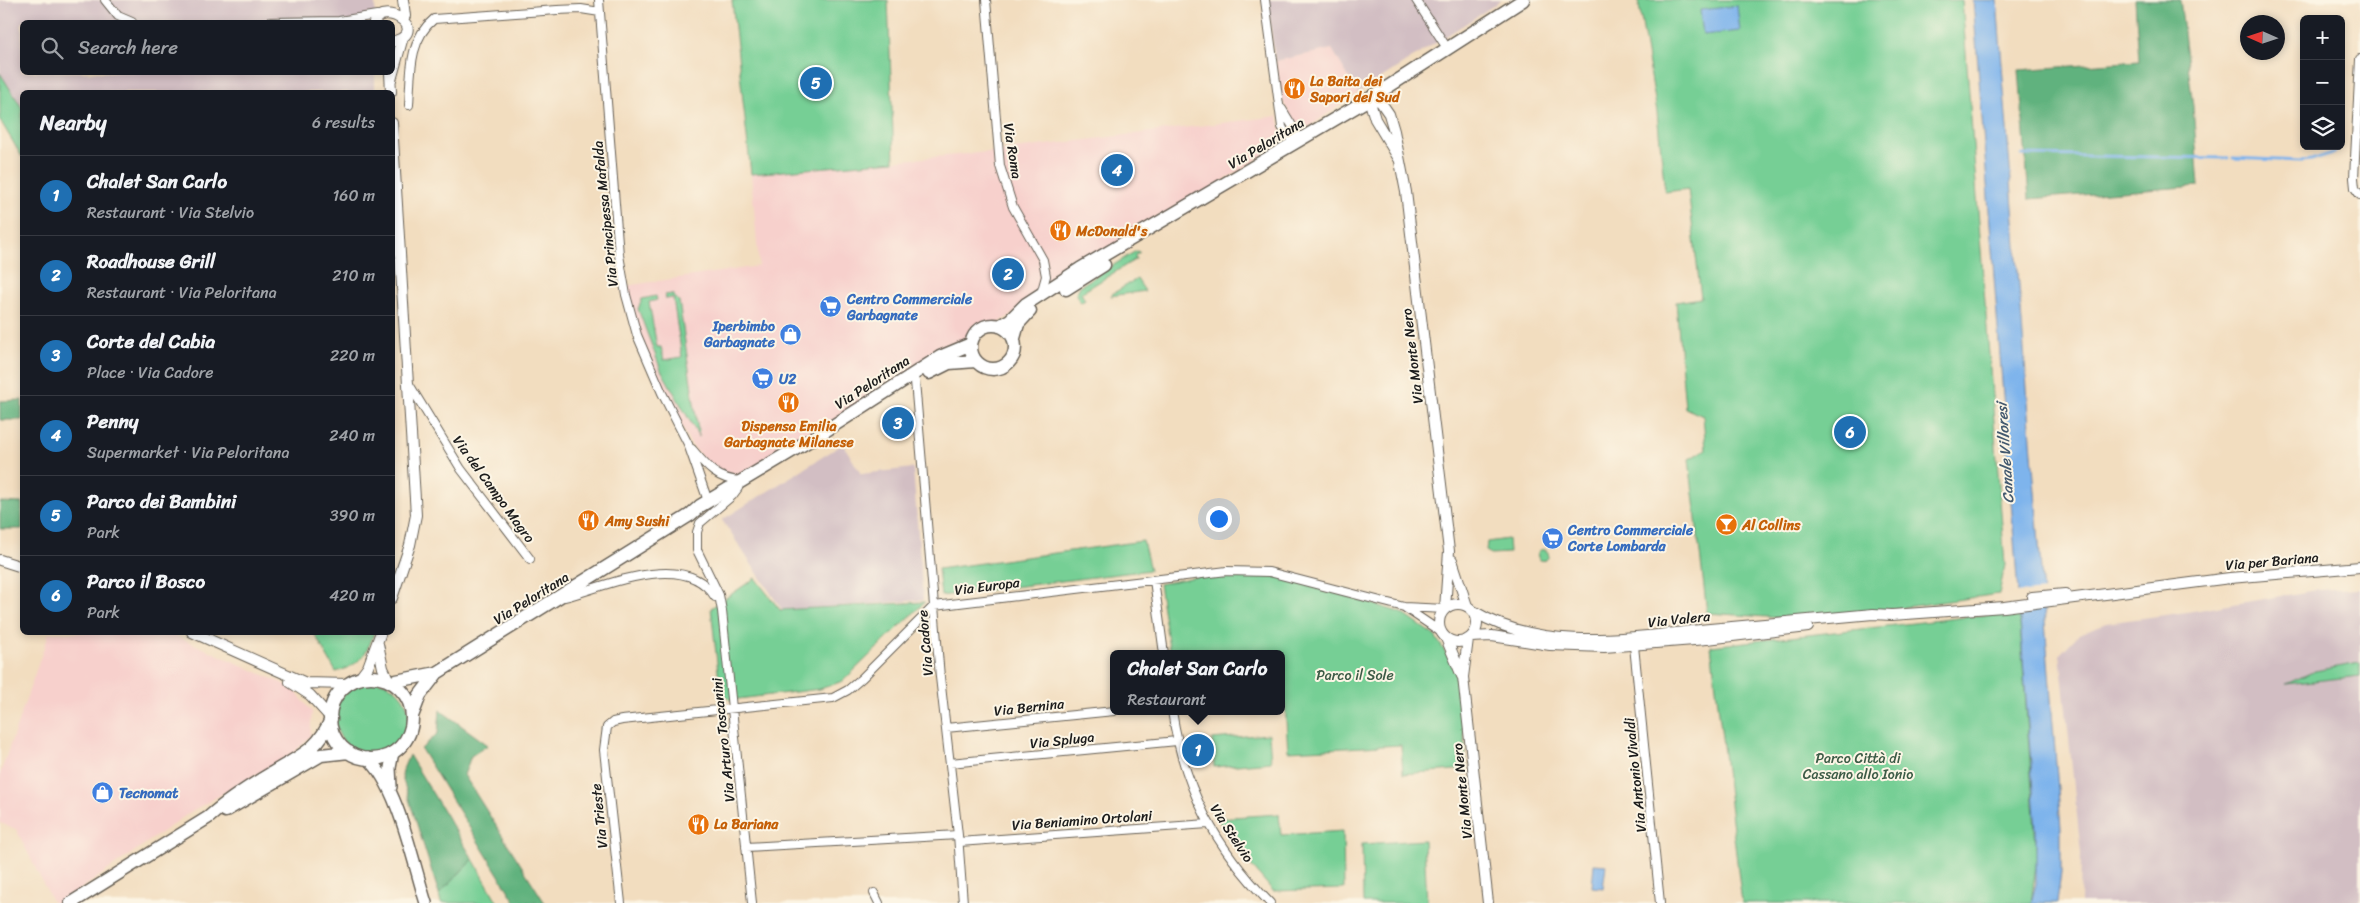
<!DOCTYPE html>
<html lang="en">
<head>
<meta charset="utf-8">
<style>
  :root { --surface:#171b24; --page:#242831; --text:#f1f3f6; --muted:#9ea1a6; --line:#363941; --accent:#1f6fb2 }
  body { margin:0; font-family:Sriracha,sans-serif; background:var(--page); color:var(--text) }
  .controls { position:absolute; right:15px; top:15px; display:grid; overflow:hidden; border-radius:8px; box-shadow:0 2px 8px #0003 }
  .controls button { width:45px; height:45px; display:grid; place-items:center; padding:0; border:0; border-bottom:1px solid var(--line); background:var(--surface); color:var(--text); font:25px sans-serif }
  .compass { position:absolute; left:2240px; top:15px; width:45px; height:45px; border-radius:50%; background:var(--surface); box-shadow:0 2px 8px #0003; rotate:273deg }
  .you { position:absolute; left:1218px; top:518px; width:18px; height:18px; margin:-12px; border:4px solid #fff; border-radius:50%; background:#1a73e8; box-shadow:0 0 0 8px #1a73e833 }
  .badge { display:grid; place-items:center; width:32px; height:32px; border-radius:50%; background:var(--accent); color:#fff; font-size:16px; font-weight:700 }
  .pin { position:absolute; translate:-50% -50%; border:2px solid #fff; box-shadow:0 1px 5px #0006 }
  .popup { position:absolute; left:1110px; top:650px; width:175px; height:65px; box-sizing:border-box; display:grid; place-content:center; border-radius:8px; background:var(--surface); filter:drop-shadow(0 1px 4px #0005); font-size:16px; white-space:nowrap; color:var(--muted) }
  .popup b { font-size:19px; color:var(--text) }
  .popup::after { content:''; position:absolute; left:50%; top:100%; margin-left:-10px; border:10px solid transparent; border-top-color:var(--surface) }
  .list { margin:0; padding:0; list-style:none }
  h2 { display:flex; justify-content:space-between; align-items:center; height:65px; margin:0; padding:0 20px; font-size:21px }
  h2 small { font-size:16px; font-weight:400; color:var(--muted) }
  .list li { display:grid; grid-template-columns:32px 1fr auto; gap:15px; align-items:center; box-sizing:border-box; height:80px; padding:0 20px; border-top:1px solid var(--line) }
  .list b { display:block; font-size:19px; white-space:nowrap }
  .list p { margin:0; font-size:16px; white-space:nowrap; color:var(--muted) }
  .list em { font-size:16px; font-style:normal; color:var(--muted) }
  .icon { flex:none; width:28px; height:28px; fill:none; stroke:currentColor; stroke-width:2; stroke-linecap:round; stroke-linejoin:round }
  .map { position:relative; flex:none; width:2360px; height:903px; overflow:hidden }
  .search { position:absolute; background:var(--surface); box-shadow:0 2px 8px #0003; left:20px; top:20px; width:375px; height:55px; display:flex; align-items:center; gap:12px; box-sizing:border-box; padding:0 18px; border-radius:8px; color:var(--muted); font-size:19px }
  .panel { position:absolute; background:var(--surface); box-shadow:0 2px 8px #0003; left:20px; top:90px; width:375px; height:545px; border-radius:8px }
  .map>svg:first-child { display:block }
  .built { fill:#f7d0cc }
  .industrial { fill:#d2bec3 }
  .green { fill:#76cf95; stroke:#497658 }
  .forest { fill:#60b27e; stroke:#3e674d }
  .water { fill:#7eb4ec; stroke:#4d6884 }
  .pier { fill:#f2ddbf }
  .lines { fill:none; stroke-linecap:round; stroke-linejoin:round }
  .stream { stroke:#7eb4ec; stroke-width:3 }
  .minor-casing { stroke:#676055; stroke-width:10 }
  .tertiary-casing { stroke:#676055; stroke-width:12 }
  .secondary-casing { stroke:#676055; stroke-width:14 }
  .primary-casing { stroke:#676055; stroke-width:15 }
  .minor { stroke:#fff; stroke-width:8 }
  .tertiary { stroke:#fff; stroke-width:10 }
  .secondary { stroke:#fff; stroke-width:11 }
  .primary { stroke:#fff; stroke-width:12 }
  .labels { text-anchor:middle; stroke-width:4; stroke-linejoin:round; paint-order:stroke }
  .food-label { font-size:14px; font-weight:bold; fill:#c56008; stroke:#fcf5e5; text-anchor:start }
  .street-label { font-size:14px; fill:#1c1c1c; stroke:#fcf5e5 }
  .shop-label { font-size:14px; font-weight:bold; fill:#366cbe; stroke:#fcf5e5; text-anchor:start }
  .park-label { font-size:14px; fill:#3c5b46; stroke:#fcf5e5 }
  .water-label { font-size:15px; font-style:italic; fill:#43596f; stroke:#fcf5e5 }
</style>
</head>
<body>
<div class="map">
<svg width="2360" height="903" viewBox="0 0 2360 903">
  <rect width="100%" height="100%" fill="#fcf5e5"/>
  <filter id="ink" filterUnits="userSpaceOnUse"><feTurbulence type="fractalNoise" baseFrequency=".02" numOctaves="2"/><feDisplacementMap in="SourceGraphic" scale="10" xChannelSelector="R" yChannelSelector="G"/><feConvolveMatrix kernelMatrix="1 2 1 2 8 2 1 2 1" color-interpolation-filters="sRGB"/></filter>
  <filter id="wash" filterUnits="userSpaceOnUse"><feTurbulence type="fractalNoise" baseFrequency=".0096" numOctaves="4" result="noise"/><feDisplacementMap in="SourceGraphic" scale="20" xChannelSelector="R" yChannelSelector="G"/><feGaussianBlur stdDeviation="1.12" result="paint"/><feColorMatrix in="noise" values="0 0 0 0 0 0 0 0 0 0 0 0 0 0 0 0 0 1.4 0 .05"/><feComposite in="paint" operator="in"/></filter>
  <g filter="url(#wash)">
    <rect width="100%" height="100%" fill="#f2ddbf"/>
    <!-- built -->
    <path class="built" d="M1332,49L1358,93L1304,130L1290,115L1279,94L1275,61Z
      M1278,116L1283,143L997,324L985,325L978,329L971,342L742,479L714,471L690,443L644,347L625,286L759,266L751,174L999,151Z
      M49,633H169L293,688L312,712L310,737L282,764L263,771L192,811L61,903H53L16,829L0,823V774Z"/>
    <!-- industrial -->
    <path class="industrial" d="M0,0H375V22H22V72L375,73V92H22V108L0,73Z
      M1267,0H1502L1358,93L1332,49L1275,61Z
      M843,444L861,474L913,468L923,600L782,610L722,520Z
      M2360,588V903H2080L2081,853L2060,654L2079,634L2106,623L2187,612L2317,590Z"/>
    <!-- green -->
    <path class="green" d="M732,0H888L894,161L751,174Z
      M1638,0H1962L2005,565L1999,594L1812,620L1707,613L1689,459L1706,449L1703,416L1685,408L1676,302L1701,298L1688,189L1665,192L1657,112Z
      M0,73L22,108V157L0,120Z
      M1136,251L1140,252L1135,255L1136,259L1081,293L1085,300L1080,303L1076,294L1080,286Z
      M1137,279L1145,291L1111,296L1112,294Z
      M672,294L679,301L699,437L661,370L638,309L642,299L656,296L657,300L649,302L657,347H661L664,360L682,357L673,298L666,299L665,295Z
      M1508,539L1509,553L1491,554L1486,551L1487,542Z
      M1143,541L1150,570L941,596L938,569Z
      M1537.5 555a5.5 5.5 0 1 1 11 0a5.5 5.5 0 1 1-11 0Z
      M1269,572L1402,613L1435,636L1451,661L1460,687L1467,769L1403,774L1401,745L1288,751L1285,704L1282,703V654H1170L1159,584L1211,574Z
      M755,578L780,610L925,602L843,681L820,689L730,700L720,690L711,608Z
      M2019,611L2037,858L2031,903H1742L1711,646Z
      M314,633H374C367,654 359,666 336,672Z
      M2360,663V676L2286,684L2315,671Z
      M335 718a37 37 0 1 1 74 0a37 37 0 1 1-74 0Z
      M1269,734L1271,762L1214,767L1212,739Z
      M1279,814L1281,835L1343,831L1344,889L1273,891L1231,842L1217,818Z
      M1424,840L1427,903H1363L1362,844Z
      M473,859L498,903H441L439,894Z"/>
    <!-- forest -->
    <path class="forest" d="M2135,0H2180L2193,106L2199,186L2029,199L2019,70L2139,61Z
      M22,400V420H0V401Z
      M0,502L22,503V529H0Z
      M440,710L488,745L471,756L464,775L545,903H516L421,749L438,733Z
      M409,755L473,859L439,894L402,777L403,769Z"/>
    <!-- water -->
    <path class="water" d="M1973,0H1997L2061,828V872L2057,903H2031L2036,883V830Z
      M1737,6L1740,31L1703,35L1700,10Z
      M1594,864L1606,865L1603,888L1592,887Z"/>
    <!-- pier -->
    <path class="pier" d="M2045,590L2046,608L2017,612L2015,593Z"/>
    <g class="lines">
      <!-- stream -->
      <path class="stream" d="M2022,155L2228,158
        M2233,158L2301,161L2311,160L2336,152"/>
    </g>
  </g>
  <g filter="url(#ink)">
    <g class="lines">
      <defs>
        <path id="minor" d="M105,0L118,16L132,22
          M599,0L619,255L626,295L637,335L662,393L688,444L708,501
          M986,0L1000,166L1013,207L1043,260L1046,276L1041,294
          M1265,0L1282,127L1287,135L1296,142
          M1416,0L1447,48
          M270,22L339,21L377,15
          M2360,59L2354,178L2355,188L2360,195
          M409,105C411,75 408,40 434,19L557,10L581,9L600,12
          M1282,109L1296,132V142
          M915,381L940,677L958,835L963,903
          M409,384L461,469L530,559
          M692,449C706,466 717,480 741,481
          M738,488L732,496L700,523L697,532V550L719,595L722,611L752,903
          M1154,580L1164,654
          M565,597C607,586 686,549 715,597
          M1404,607L1441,632
          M1634,646L1660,903
          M1172,711C1184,789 1215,847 1270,903
          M946,728L1114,711
          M950,763L1177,741
          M959,842L1208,824
          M746,847L958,835
          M874,893L879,903
          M621,903L604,750L607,727L613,722L622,720L833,698L848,690L862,678L934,606L1227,571L1269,572L1404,607L1445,609"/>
        <path id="tertiary" d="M403,0L405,16
          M374,22C384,0 432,31 392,42
          M390,73L391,92
          M391,80L403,37
          M392,123L416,515L410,545L392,598
          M1399,159L1375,119L1369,99L1380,101L1389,114L1394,131L1406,192L1449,551L1445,609
          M0,560L22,567
          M1452,560L1467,606
          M2032,597L2065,594
          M1439 623a19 19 0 1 1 38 0a19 19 0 1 1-38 0Z
          M1473,611C1544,654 1632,637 1710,629C1765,624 1819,619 1873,614L1892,615L2004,607L2230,578L2360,567
          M192,632L306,683L348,684
          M1471,637L1492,636L1550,645L1604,647L1707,639L1808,627
          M1446,638L1462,676
          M1468,639L1463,677L1488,903
          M378,644L383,668L389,681
          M359,679L368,667L381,632
          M290,682L310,695L330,717"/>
        <path id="secondary" d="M367,758C398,784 413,863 426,903
          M391,787L390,768L393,752"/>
        <path id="primary" d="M1066,289L1104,265
          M971 347a22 22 0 1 1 44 0a22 22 0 1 1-44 0Z
          M999,326L1010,320L1026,304L1080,269L1369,99L1523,0
          M1014,338L1018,324L1030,311
          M929,373L949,363L976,361
          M330 718a41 41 0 1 1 82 0a41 41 0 1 1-82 0Z
          M391,682L437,673L690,515L700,506L825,431L940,357L971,344
          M412,716L420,695L437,673
          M225,811L321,755L349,752
          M71,903L209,817C228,800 250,786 272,773C299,756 318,751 331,719"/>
      </defs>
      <!-- minor casing -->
      <use href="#minor" class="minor-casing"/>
      <!-- tertiary casing -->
      <use href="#tertiary" class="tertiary-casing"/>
      <!-- secondary casing -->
      <use href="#secondary" class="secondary-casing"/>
      <!-- primary casing -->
      <use href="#primary" class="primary-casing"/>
      <!-- minor -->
      <use href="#minor" class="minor"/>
      <!-- tertiary -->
      <use href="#tertiary" class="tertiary"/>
      <!-- secondary -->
      <use href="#secondary" class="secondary"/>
      <!-- primary -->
      <use href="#primary" class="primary"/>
    </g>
  </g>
  <!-- icons -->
  <defs>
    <symbol id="restaurant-disc" viewBox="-11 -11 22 22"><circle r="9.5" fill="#e8710a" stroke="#fcf5e5"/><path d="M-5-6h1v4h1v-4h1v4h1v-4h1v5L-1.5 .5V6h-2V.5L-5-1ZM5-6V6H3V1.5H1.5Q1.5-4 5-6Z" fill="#fff"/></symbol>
    <symbol id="supermarket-disc" viewBox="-11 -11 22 22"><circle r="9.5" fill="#3f7fe0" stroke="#fcf5e5"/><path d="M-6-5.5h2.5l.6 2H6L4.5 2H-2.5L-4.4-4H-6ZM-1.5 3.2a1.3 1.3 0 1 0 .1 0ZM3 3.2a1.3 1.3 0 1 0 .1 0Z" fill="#fff"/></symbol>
    <symbol id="shop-disc" viewBox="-11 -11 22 22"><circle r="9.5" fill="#3f7fe0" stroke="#fcf5e5"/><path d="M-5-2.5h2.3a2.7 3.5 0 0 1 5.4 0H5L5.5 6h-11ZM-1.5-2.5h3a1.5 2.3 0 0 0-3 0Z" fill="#fff"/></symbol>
    <symbol id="bar-disc" viewBox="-11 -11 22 22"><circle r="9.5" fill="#e8710a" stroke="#fcf5e5"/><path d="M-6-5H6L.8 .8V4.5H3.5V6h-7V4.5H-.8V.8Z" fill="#fff"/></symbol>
  </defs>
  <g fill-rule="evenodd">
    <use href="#restaurant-disc" x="1282" y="76" width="25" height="25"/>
    <use href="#restaurant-disc" x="1048" y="218" width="25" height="25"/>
    <use href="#supermarket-disc" x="818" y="294" width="25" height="25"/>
    <use href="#shop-disc" x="778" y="322" width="25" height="25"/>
    <use href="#supermarket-disc" x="750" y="366" width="25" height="25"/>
    <use href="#restaurant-disc" x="776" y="390" width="25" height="25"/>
    <use href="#restaurant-disc" x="576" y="508" width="25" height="25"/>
    <use href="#bar-disc" x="1714" y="512" width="25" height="25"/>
    <use href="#supermarket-disc" x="1540" y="526" width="25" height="25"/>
    <use href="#shop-disc" x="90" y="780" width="25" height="25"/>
    <use href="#restaurant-disc" x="686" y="812" width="25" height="25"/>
  </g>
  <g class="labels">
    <!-- food labels -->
    <g class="food-label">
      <text x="1310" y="86">La Baita dei<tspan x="1310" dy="16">Sapori del Sud</tspan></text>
      <text x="1076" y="236">McDonald's</text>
      <text x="789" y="431" text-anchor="middle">Dispensa Emilia<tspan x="789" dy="16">Garbagnate Milanese</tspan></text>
      <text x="605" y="526">Amy Sushi</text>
      <text x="1742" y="530">Al Collins</text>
      <text x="714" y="829">La Bariana</text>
    </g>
    <!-- street labels -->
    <g class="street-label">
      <text transform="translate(1266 143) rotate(-31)" y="5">Via Peloritana</text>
      <text transform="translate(1013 151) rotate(81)" y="5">Via Roma</text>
      <text transform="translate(605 214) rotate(-96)" y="5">Via Principessa Mafalda</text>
      <text transform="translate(1412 356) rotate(-97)" y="5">Via Monte Nero</text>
      <text transform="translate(872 382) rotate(-33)" y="5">Via Peloritana</text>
      <text transform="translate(494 489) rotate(54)" y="5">Via del Campo Magro</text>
      <text transform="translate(2272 561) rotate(-5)" y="5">Via per Bariana</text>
      <text transform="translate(987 586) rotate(-7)" y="5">Via Europa</text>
      <text transform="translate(531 598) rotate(-32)" y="5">Via Peloritana</text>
      <text transform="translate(1679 619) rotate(-6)" y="5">Via Valera</text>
      <text transform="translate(925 643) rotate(-95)" y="5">Via Cadore</text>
      <text transform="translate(1029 707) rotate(-6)" y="5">Via Bernina</text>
      <text transform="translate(723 740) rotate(-96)" y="5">Via Arturo Toscanini</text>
      <text transform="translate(1062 740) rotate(-6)" y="5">Via Spluga</text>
      <text transform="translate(1635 775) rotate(-96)" y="5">Via Antonio Vivaldi</text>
      <text transform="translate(1462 791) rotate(-96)" y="5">Via Monte Nero</text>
      <text transform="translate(599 816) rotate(-96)" y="5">Via Trieste</text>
      <text transform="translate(1082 820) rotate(-4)" y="5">Via Beniamino Ortolani</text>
      <text transform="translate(1232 833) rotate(57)" y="5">Via Stelvio</text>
    </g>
    <!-- shop labels -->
    <g class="shop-label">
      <text x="847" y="304">Centro Commerciale<tspan x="847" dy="16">Garbagnate</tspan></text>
      <text x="775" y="331" text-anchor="end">Iperbimbo<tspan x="775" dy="16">Garbagnate</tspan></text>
      <text x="779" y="384">U2</text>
      <text x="1568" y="535">Centro Commerciale<tspan x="1568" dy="16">Corte Lombarda</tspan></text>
      <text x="119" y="798">Tecnomat</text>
    </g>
    <!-- park labels -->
    <g class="park-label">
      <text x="1355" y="680">Parco il Sole</text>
      <text x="1858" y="763">Parco Città di<tspan x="1858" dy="16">Cassano allo Ionio</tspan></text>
    </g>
    <!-- water labels -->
    <g class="water-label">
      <text transform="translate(2005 453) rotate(-94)" y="5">Canale Villoresi</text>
    </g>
  </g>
</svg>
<div class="controls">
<button>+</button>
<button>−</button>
<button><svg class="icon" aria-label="layers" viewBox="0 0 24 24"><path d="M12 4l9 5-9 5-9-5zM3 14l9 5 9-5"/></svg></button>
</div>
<svg class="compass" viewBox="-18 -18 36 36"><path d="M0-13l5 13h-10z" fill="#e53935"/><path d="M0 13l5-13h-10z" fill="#9ea1a6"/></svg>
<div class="you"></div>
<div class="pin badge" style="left:1198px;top:750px">1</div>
<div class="popup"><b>Chalet San Carlo</b>Restaurant</div>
<div class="pin badge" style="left:1008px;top:274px">2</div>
<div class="pin badge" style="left:898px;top:423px">3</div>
<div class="pin badge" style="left:1117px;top:170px">4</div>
<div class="pin badge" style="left:816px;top:83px">5</div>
<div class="pin badge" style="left:1850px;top:432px">6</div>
<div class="search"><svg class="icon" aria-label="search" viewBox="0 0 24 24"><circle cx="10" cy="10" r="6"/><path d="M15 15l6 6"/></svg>Search here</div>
<section class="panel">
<h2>Nearby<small>6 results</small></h2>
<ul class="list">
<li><span class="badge">1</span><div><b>Chalet San Carlo</b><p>Restaurant · Via Stelvio</p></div><em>160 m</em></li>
<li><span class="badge">2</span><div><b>Roadhouse Grill</b><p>Restaurant · Via Peloritana</p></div><em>210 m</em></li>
<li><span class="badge">3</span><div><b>Corte del Cabia</b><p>Place · Via Cadore</p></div><em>220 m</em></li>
<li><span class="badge">4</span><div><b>Penny</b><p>Supermarket · Via Peloritana</p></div><em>240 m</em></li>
<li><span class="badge">5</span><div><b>Parco dei Bambini</b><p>Park</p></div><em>390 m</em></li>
<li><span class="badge">6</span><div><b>Parco il Bosco</b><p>Park</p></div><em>420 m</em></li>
</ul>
</section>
</div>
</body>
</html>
